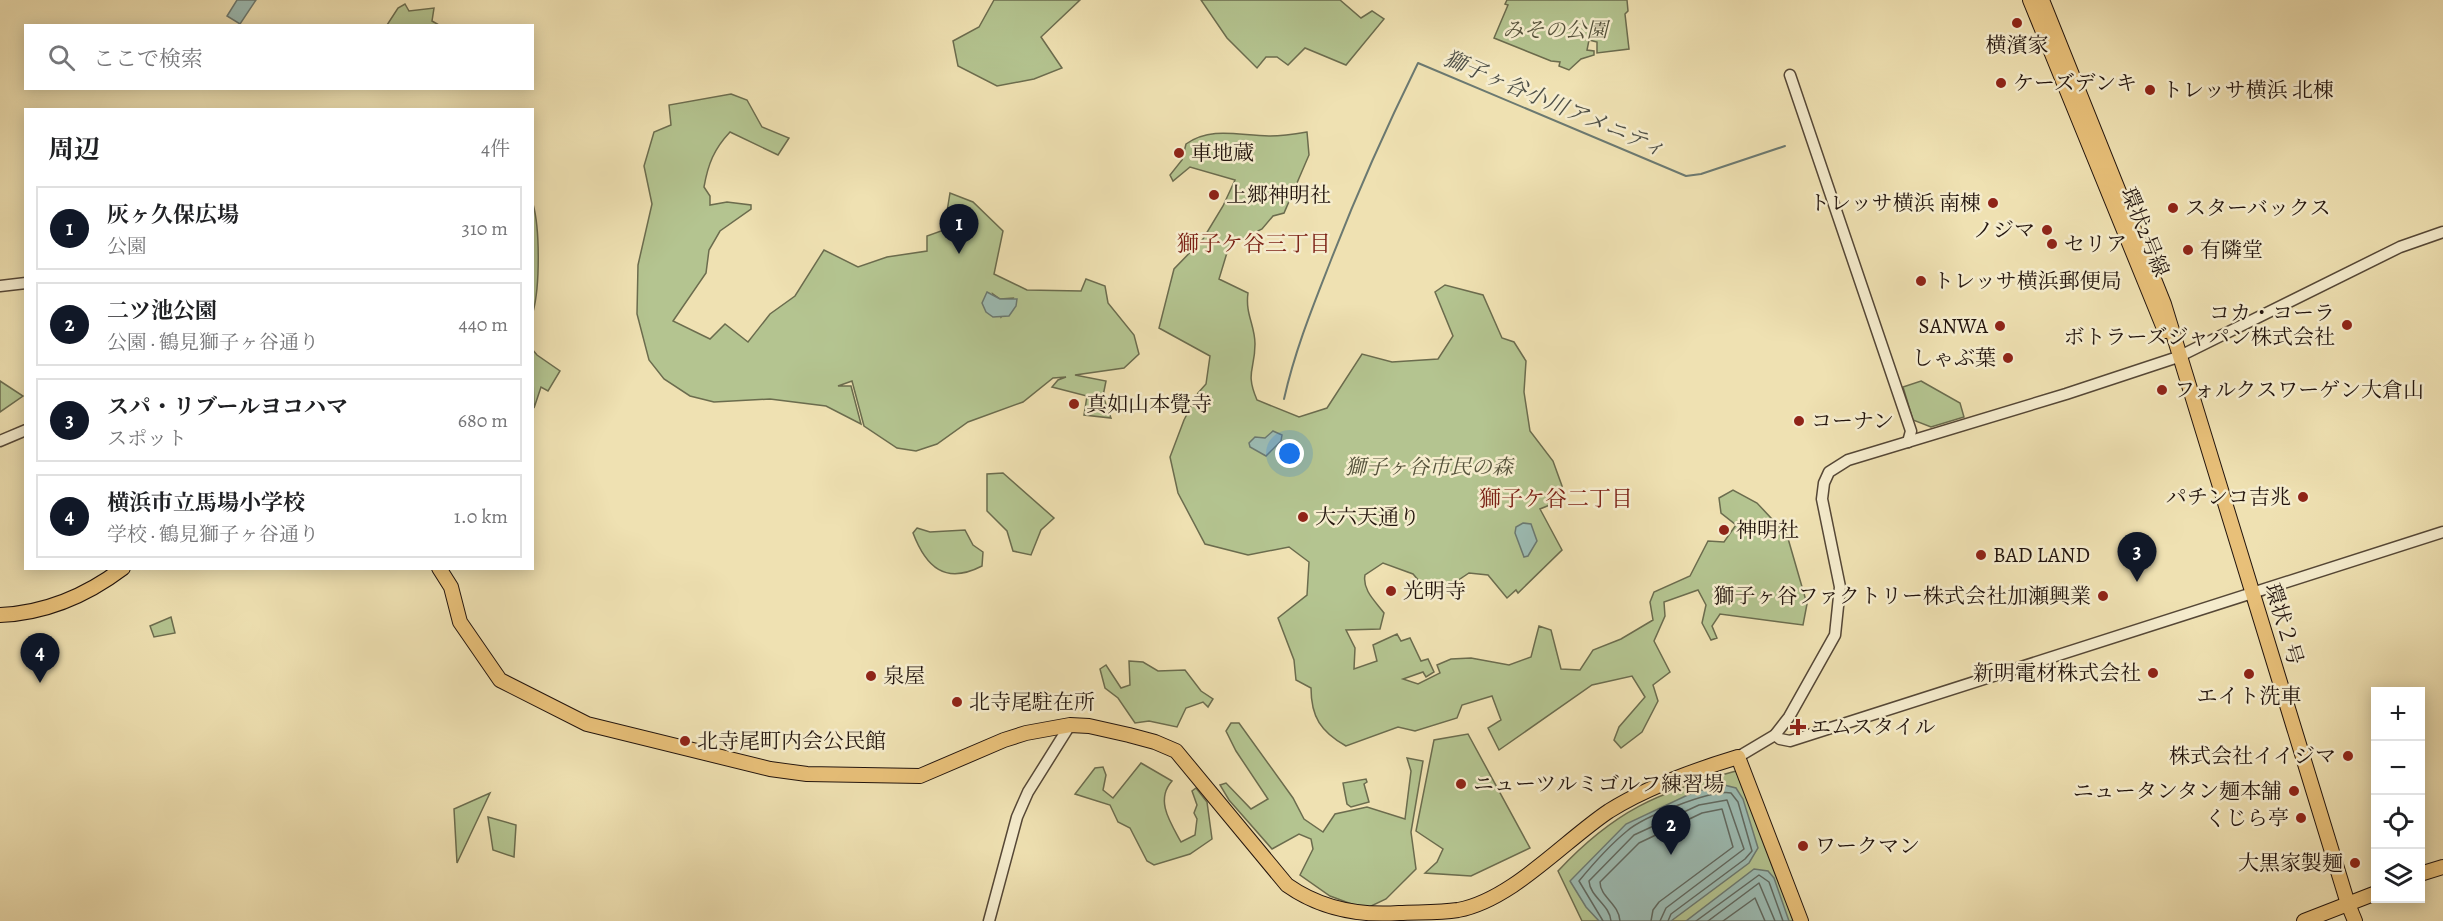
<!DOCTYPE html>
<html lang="ja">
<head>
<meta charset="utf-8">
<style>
  :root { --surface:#fff; --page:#f2f2f2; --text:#202124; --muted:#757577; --line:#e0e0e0; --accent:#111827 }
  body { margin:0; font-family:Alegreya,"Noto Serif JP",serif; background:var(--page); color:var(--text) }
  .controls { position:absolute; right:18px; bottom:18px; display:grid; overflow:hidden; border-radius:0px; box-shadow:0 3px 15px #0003 }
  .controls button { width:54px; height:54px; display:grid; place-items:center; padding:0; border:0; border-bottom:2px solid var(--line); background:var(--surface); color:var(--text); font:30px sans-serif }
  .you { position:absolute; left:1290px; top:454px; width:21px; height:21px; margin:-15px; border:4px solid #fff; border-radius:50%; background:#1a73e8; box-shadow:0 0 0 9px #1a73e833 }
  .badge { display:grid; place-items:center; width:39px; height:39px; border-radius:50%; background:var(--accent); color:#fff; font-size:20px; font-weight:700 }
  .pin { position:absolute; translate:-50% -50px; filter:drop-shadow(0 2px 3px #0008) }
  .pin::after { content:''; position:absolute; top:32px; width:21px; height:18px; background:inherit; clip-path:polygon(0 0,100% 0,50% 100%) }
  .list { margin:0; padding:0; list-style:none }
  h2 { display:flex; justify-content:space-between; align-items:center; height:78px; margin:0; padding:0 24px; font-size:26px }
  h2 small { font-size:20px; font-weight:400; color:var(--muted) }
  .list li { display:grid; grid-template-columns:39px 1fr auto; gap:18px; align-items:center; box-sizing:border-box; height:84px; margin:0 12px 12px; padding:0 12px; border:2px solid var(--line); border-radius:0px }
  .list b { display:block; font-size:22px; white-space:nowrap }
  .list p { margin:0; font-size:20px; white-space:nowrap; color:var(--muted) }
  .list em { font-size:20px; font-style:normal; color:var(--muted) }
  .icon { flex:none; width:33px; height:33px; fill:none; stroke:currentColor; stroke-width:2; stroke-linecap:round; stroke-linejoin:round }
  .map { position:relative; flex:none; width:2443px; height:921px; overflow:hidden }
  .search { position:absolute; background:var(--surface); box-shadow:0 3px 15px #0003; left:24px; top:24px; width:510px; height:66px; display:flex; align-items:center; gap:15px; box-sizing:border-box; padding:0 21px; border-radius:0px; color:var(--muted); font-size:22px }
  .panel { position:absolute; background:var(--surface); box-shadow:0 3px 15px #0003; left:24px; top:108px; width:510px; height:462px; border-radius:0px }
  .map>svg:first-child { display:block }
  .green { fill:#b4c490; stroke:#6b6c4e; stroke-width:1.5; fill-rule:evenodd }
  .water { fill:#9cbcb4; stroke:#6b7971; stroke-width:1.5 }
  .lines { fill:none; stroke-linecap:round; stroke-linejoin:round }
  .shore { stroke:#5f6860; stroke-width:1.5 }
  .stream { stroke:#6b7971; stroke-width:2 }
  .minor-casing { stroke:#554736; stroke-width:13 }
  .major-casing { stroke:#22140d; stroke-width:16 }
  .minor { stroke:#f5eccd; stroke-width:10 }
  .major { stroke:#e8c079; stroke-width:14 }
  .poi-dot { fill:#8f2418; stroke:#f5eccd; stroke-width:2 }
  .labels { text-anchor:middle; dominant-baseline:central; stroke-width:5; stroke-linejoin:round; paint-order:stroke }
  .park-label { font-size:21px; font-style:italic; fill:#55523b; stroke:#f5eccd }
  .poi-label { font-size:21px; fill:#22140d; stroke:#f5eccd; text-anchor:start }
  .street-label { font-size:21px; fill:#22140d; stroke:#f5eccd }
  .water-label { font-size:22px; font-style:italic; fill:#4d4f47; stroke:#f5eccd }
  .neighbourhood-label { font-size:22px; fill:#7a1f14; stroke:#f5eccd }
</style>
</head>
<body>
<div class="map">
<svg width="2443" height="921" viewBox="0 0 2443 921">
  <rect width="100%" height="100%" fill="#efe1b2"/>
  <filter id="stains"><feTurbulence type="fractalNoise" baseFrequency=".00333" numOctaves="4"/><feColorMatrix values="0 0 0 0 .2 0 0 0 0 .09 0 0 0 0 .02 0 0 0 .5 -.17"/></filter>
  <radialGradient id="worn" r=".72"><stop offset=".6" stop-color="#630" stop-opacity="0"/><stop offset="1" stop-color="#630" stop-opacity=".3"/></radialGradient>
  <g class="green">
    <path d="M994 0H1080L1041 37 1062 68 1034 79 997 86 958 66 953 41 979 27Z"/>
    <path d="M1201 0H1340L1361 18 1372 11 1384 19 1346 65 1305 48 1288 65 1277 57H1266L1257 68 1227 38Z"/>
    <path d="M1507 0H1627L1628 11 1625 14 1629 49 1597 53V42L1589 40 1587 50 1594 51V55L1581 59 1569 70 1559 66 1560 62 1551 61 1494 38 1508 5 1505 4Z"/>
    <path d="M405 4 409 11 434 8 432 21 439 25H387L398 8Z"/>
    <path d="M731 94 747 100 762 127 789 138 778 155 730 132C714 149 708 164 704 187L710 196V205L727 202 751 205V209L720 231 709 250 706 273 673 321 710 339 725 324 748 342 770 314 795 296 824 250 858 267 887 257 927 251V236L944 230 950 193 973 202 1003 231 994 274 1027 290 1081 291 1086 279 1105 286 1108 303 1134 335 1139 354 1124 368 1075 375 1106 381 1103 396 1111 418 1084 415 1087 396 1052 387 1058 380 1066 377 1053 378 1023 402 968 422 937 444 916 451 897 448 864 426 852 381 838 386H851L861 424 826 406 770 399 714 402 690 396 664 379 649 360 637 314 638 265 652 204 644 166 654 132 671 125 669 105ZM993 294 1000 299 1013 298 1001 317Z"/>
    <path d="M1307 132 1309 155 1284 213 1273 216 1262 229 1229 246 1219 279 1248 293C1245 314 1255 325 1255 344 1255 370 1245 372 1257 400L1299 417 1327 408 1362 354 1392 362 1438 359 1453 336 1435 292 1445 285 1483 295 1502 338 1514 342 1526 361 1524 392 1530 431 1553 461 1562 486V500L1540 509 1562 550 1518 593 1516 590 1507 598 1488 575 1469 573 1433 597 1413 574 1383 563 1365 575C1362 590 1376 602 1384 613L1380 629 1346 630 1355 648 1354 669 1377 661 1373 645 1397 634 1401 641 1410 638 1421 661 1428 659 1434 672 1426 677 1423 672 1403 679 1418 684 1440 673 1437 665 1451 659 1471 658 1509 665 1531 657 1539 626 1551 630 1561 669 1580 670 1593 650 1621 639 1653 620 1650 602 1654 592 1690 576 1708 541 1724 542 1736 525 1721 513 1719 498 1733 490 1757 503 1787 535 1807 604 1803 625 1720 614 1712 626 1717 638 1711 640 1702 623 1706 605 1698 590 1664 602 1665 616 1654 641 1670 672 1653 685 1658 701 1642 732 1621 748 1614 740 1619 727 1645 697 1632 676 1592 685 1499 750 1488 728 1501 720 1492 696 1462 705 1457 718 1415 731 1398 727 1346 746C1321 732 1311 717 1311 688L1296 680 1294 660 1278 618 1307 595 1309 562 1289 547 1248 555 1205 544 1178 493 1170 457 1184 420 1198 393 1206 384 1210 356 1159 328 1174 269 1203 239 1223 206 1235 180 1190 167 1173 181 1170 175 1182 160 1186 144C1212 126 1240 136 1269 136 1282 136 1295 134 1307 132Z"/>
    <path d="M533 204C540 229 540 286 533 312Z"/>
    <path d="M532 349 537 355 560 371 548 391 541 387 534 408Z"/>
    <path d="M0 381 23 396 0 412Z"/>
    <path d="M1921 381 1960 403 1964 417 1931 427 1913 420 1903 387Z"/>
    <path d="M1003 473 1054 518 1041 530 1031 555 1013 551 1007 531 987 511V474Z"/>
    <path d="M917 528 930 532 965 530 973 545 983 552 982 566C945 585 926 567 913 533Z"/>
    <path d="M171 617 175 633 154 637 150 626Z"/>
    <path d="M1129 661 1143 662 1158 671 1185 670 1201 691 1213 699 1208 707 1203 702 1186 708 1177 727 1149 721 1135 723 1118 698 1105 688 1100 669 1106 665 1121 688 1130 685Z"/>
    <path d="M1231 723H1239L1293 798 1304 819 1323 832 1335 814 1367 807 1405 819 1411 771 1407 758 1423 761 1411 832 1416 869 1386 899 1365 909 1330 896 1300 875 1313 849 1311 839 1299 834 1272 849 1229 800 1220 785 1226 783 1251 809 1268 799 1236 751 1226 731Z"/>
    <path d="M1468 734 1530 848 1471 876 1425 873 1437 862 1443 849 1416 831 1434 740Z"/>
    <path d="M1141 763 1172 781C1155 800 1170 822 1181 842L1195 835 1197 819 1194 813 1197 805 1192 791 1196 788 1207 802 1212 839 1190 854 1154 865 1147 861 1130 828 1118 822 1110 805 1075 794 1095 768 1103 767 1106 775 1103 790 1113 798Z"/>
    <path d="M1736 771 1796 921H1582L1558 871C1614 811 1658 792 1736 771Z"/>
    <path d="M1366 779 1367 782 1364 784 1369 802 1351 807 1347 804 1343 783Z"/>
    <path d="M490 793 457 863 454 809Z"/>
    <path d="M488 817 516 825 514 857 493 850Z"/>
  </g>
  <g class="water">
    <path d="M237 0H256L240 24 227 16Z"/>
    <path d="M987 292 1000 299H1017L1016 306 1009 316 993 317 986 312 982 303Z"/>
    <path d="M1273 431 1282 435 1281 441 1266 456 1250 447 1249 443 1255 437 1265 438Z"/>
    <path d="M1523 523 1531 524 1537 541 1528 556 1524 557 1515 533 1516 527Z"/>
    <path d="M1724 785 1736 788 1743 799 1758 848 1749 863 1671 921H1599L1586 907 1570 881 1626 824 1694 792Z"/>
    <path d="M1754 869 1768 871 1774 878 1789 921H1686Z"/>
  </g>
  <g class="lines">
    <g class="shore">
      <path d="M1603 921 1579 881C1593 864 1610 845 1627 831 1643 817 1712 789 1731 793L1738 802 1752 851 1745 859 1671 914 1668 921"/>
      <path d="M1611 921C1610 905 1590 897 1589 881L1634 835 1699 805 1727 800 1744 849 1666 908 1660 921"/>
      <path d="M1620 921C1619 904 1600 897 1600 882L1639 843 1702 813 1722 809 1733 847 1659 902 1653 910 1651 921"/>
      <path d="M1696 921 1759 875 1769 882 1783 921"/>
      <path d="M1708 921 1759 883 1775 921"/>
      <path d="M1723 921 1755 898 1765 921"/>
    </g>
    <path class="stream" d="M1284 399C1295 350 1313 306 1331 260 1357 193 1386 128 1418 63L1686 176 1701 174 1785 146"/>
    <g class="minor-casing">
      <g id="minor">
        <path d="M1790 75 1911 431 1908 442"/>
        <path d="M0 286 26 283"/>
        <path d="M0 441 26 430"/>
        <path d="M1775 735 1780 739 1790 741 2443 532"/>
        <path d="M1738 757 1775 735 1789 717 1835 635 1840 587 1822 499 1824 483 1829 472 1848 460 2066 394 2178 357 2400 247 2443 232"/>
        <path d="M989 921 1017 817 1028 792 1070 725"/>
      </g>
    </g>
    <g class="major-casing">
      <g id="major">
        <path d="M2030 0 2165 331"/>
        <path d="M2042 0 2164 304 2348 904 2355 921"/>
        <path d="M439 568 451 587 460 622 500 680 587 724 770 769 807 774 920 776 1004 740 1026 733 1070 725 1089 726 1129 735 1155 742 1176 751 1287 885C1321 909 1358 916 1399 913 1418 912 1439 913 1458 910 1512 900 1564 841 1609 811 1647 787 1695 770 1738 757L1801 921"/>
        <path d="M0 615C47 613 86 596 123 568"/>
        <path d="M2420 874 2443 867"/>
        <path d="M2304 921 2376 893"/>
      </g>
    </g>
    <use href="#minor" class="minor"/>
    <use href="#major" class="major"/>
  </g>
  <g class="poi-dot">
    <circle cx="2017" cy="23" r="6"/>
    <circle cx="2001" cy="83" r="6"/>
    <circle cx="2150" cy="90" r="6"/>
    <circle cx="1179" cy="153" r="6"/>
    <circle cx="1214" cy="195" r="6"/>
    <circle cx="1993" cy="203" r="6"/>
    <circle cx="2173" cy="208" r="6"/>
    <circle cx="2047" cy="230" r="6"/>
    <circle cx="2052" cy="244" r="6"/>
    <circle cx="2188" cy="250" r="6"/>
    <circle cx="1921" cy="281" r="6"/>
    <circle cx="2347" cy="325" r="6"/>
    <circle cx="2000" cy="326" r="6"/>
    <circle cx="2008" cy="358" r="6"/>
    <circle cx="2162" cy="390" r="6"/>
    <circle cx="1074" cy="404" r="6"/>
    <circle cx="1799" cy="421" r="6"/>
    <circle cx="2303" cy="497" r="6"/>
    <circle cx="1303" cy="517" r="6"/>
    <circle cx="1724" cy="530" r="6"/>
    <circle cx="1981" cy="555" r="6"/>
    <circle cx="1391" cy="591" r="6"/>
    <circle cx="2103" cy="596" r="6"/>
    <circle cx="2153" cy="673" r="6"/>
    <circle cx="2249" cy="674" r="6"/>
    <circle cx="871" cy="676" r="6"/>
    <circle cx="957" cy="702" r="6"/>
    <path d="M1795 718h6v6h6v6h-6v6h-6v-6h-6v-6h6z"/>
    <circle cx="685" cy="741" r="6"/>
    <circle cx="2348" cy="756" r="6"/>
    <circle cx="1461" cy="784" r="6"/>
    <circle cx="2294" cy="791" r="6"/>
    <circle cx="2301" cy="818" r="6"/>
    <circle cx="1803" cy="846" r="6"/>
    <circle cx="2355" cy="863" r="6"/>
  </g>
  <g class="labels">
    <g class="park-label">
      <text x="1555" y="30">みその公園</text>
      <text x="1429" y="467">獅子ヶ谷市民の森</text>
    </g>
    <g class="poi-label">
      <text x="2017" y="45" text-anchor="middle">横濱家</text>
      <text x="2013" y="83">ケーズデンキ</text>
      <text x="2162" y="90">トレッサ横浜 北棟</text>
      <text x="1191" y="153">車地蔵</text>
      <text x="1226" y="195">上郷神明社</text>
      <text x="1981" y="203" text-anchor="end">トレッサ横浜 南棟</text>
      <text x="2185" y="208">スターバックス</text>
      <text x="2035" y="230" text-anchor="end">ノジマ</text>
      <text x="2064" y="244">セリア</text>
      <text x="2200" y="250">有隣堂</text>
      <text x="1933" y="281">トレッサ横浜郵便局</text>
      <text x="2335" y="313" text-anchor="end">コカ・コーラ<tspan x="2335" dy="24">ボトラーズジャパン株式会社</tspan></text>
      <text x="1988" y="326" text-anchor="end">SANWA</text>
      <text x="1996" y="358" text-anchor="end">しゃぶ葉</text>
      <text x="2174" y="390">フォルクスワーゲン大倉山</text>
      <text x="1086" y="404">真如山本覺寺</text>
      <text x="1811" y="421">コーナン</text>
      <text x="2291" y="497" text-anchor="end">パチンコ吉兆</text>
      <text x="1315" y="517">大六天通り</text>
      <text x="1736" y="530">神明社</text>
      <text x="1993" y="555">BAD LAND</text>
      <text x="1403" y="591">光明寺</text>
      <text x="2091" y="596" text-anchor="end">獅子ヶ谷ファクトリー株式会社加瀬興業</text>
      <text x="2141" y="673" text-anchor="end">新明電材株式会社</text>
      <text x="883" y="676">泉屋</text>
      <text x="2249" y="696" text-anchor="middle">エイト洗車</text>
      <text x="969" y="702">北寺尾駐在所</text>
      <text x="1810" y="727">エムスタイル</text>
      <text x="697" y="741">北寺尾町内会公民館</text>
      <text x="2336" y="756" text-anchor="end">株式会社イイジマ</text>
      <text x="1473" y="784">ニューツルミゴルフ練習場</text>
      <text x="2282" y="791" text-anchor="end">ニュータンタン麺本舗</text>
      <text x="2289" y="818" text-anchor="end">くじら亭</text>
      <text x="1815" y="846">ワークマン</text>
      <text x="2343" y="863" text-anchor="end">大黒家製麺</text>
    </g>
    <g class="street-label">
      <text transform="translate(2145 232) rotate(68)">環状2号線</text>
      <text transform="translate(2284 624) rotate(73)">環状２号</text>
    </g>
    <g class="water-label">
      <text transform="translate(1555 104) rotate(23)">獅子ヶ谷小川アメニティ</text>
    </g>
    <g class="neighbourhood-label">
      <text x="1254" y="244">獅子ケ谷三丁目</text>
      <text x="1556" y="499">獅子ケ谷二丁目</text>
    </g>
  </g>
  <rect width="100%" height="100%" filter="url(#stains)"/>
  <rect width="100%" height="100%" fill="url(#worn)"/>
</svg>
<div class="controls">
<button>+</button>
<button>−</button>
<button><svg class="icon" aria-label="locate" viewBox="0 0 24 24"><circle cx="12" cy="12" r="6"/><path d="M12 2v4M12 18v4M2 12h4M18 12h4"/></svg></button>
<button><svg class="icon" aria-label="layers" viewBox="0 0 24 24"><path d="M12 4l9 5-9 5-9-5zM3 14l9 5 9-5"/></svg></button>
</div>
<div class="you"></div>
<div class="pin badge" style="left:959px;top:254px">1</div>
<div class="pin badge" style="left:1671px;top:855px">2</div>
<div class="pin badge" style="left:2137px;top:582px">3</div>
<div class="pin badge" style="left:40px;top:683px">4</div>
<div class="search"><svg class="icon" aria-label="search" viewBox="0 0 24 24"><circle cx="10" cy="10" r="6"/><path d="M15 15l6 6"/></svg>ここで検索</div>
<section class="panel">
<h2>周辺<small>4件</small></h2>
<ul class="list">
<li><span class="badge">1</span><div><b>灰ヶ久保広場</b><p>公園</p></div><em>310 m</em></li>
<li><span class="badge">2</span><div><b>二ツ池公園</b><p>公園 · 鶴見獅子ヶ谷通り</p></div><em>440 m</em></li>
<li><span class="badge">3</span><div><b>スパ・リブールヨコハマ</b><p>スポット</p></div><em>680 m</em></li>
<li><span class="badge">4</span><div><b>横浜市立馬場小学校</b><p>学校 · 鶴見獅子ヶ谷通り</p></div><em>1.0 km</em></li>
</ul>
</section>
</div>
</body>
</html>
